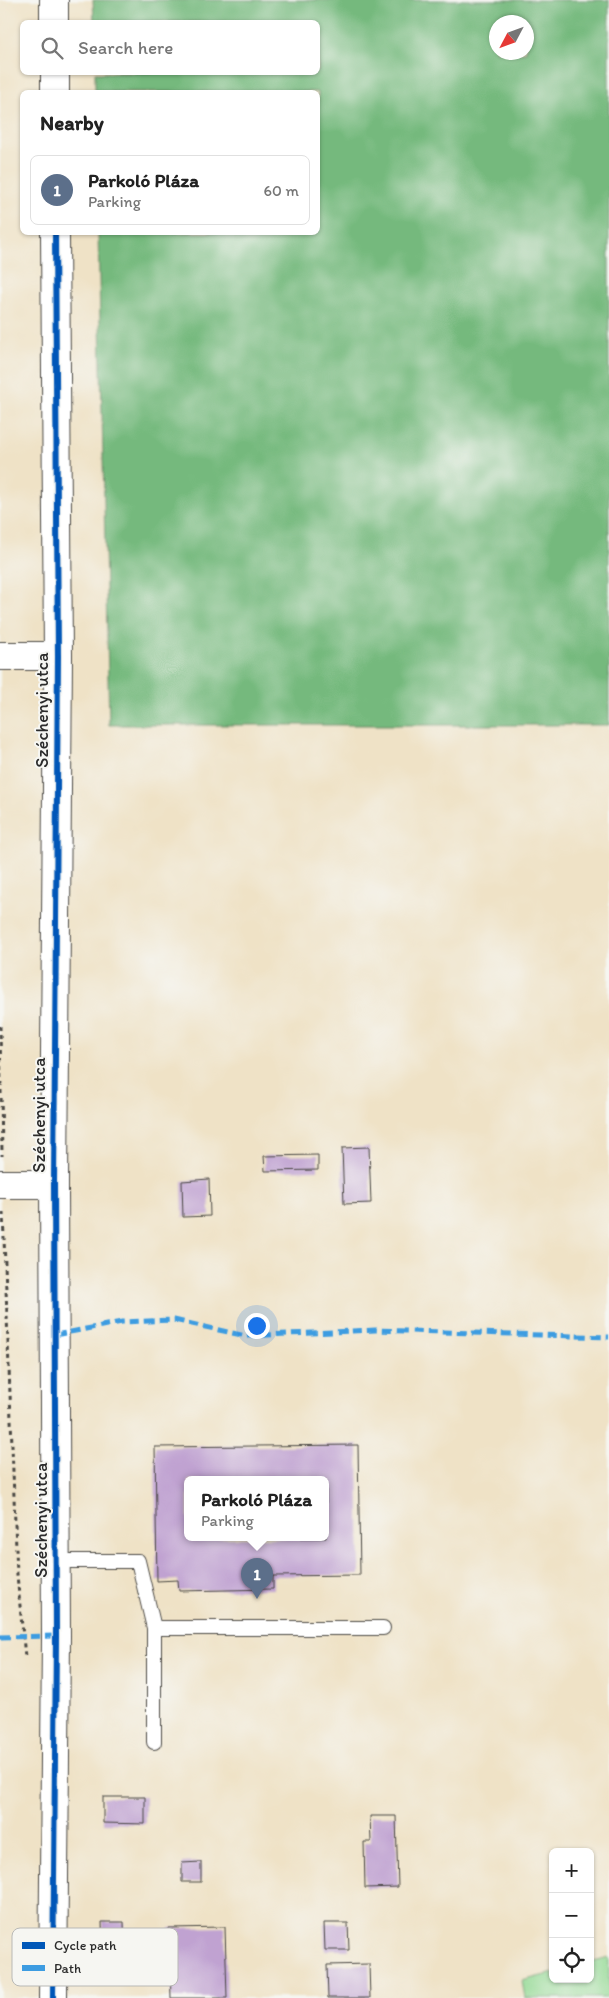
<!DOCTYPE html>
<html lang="en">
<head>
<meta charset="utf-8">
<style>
  :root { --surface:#fff; --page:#f6f6f6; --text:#222; --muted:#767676; --line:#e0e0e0; --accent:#c8321e }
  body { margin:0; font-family:Itim,sans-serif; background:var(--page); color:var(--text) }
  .controls { position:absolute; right:15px; bottom:15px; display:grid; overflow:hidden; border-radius:8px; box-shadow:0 1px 4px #0004 }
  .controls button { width:45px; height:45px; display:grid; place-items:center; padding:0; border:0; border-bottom:1px solid var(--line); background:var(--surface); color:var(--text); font:25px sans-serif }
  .compass { position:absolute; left:489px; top:15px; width:45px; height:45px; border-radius:50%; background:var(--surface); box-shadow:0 1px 4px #0004; rotate:229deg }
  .you { position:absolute; left:256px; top:1325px; width:18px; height:18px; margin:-12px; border:4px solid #fff; border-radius:50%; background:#1a73e8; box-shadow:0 0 0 8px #1a73e833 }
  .badge { display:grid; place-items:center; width:32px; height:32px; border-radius:50%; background:var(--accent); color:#fff; font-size:16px; font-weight:700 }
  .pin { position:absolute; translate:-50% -41px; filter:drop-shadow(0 1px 2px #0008) }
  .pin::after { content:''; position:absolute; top:26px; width:18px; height:15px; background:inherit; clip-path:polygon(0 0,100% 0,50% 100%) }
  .popup { position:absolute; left:184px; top:1476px; width:145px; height:65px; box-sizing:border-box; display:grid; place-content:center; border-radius:8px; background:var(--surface); filter:drop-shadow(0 1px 4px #0005); font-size:16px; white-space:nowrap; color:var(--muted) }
  .popup b { font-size:19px; color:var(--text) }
  .popup::after { content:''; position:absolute; left:50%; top:100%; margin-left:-10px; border:10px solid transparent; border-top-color:var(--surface) }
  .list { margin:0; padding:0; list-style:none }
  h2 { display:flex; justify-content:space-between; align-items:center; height:65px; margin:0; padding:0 20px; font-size:21px }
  h2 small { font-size:16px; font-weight:400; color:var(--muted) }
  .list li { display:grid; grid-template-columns:32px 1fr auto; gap:15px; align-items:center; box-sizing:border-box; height:70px; margin:0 10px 10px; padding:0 10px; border:1px solid var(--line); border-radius:8px }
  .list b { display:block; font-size:19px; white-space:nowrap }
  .list p { margin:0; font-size:16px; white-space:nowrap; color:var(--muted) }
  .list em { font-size:16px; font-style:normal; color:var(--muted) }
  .icon { flex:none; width:28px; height:28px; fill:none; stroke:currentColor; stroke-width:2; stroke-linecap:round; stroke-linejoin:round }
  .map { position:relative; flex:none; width:609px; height:1998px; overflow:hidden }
  .search { position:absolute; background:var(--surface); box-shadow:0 1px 4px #0004; left:20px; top:20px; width:300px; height:55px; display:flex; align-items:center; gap:12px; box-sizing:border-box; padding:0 18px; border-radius:8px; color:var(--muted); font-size:19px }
  .panel { position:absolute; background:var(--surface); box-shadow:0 1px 4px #0004; left:20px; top:90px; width:300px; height:145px; border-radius:8px }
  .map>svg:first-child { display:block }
  .green { fill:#92d993; stroke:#5e825f }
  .forest { fill:#75b97d; stroke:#507254; fill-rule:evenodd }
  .building { fill:#c0a2d1; fill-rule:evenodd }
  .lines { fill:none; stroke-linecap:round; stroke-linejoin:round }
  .service-casing { stroke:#484642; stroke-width:16 }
  .minor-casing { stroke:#484642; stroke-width:30 }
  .tertiary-casing { stroke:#484642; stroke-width:30 }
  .path { stroke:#484642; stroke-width:3; stroke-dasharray:4 4; stroke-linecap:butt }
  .service { stroke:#fff; stroke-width:14 }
  .minor { stroke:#fff; stroke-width:28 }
  .tertiary { stroke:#fff; stroke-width:28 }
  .quiet { stroke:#3d9ce1; stroke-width:5; stroke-dasharray:10 5; stroke-linecap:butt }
  .cycleway-casing { stroke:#f6f6f2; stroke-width:9 }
  .cycleway { stroke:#0057b8; stroke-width:6 }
  .labels { text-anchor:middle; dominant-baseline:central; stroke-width:4; stroke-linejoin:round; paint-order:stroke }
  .street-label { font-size:18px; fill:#2b2b2b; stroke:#f6f6f2 }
  .key { fill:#f6f6f2; stroke:#b9b9b6; stroke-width:1 }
  .key-label { font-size:14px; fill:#2b2b2b }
</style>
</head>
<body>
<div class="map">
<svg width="609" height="1998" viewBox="0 0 609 1998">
  <rect width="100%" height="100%" fill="#f6f6f2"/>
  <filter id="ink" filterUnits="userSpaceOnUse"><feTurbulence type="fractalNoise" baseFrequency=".02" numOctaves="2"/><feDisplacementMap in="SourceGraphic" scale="10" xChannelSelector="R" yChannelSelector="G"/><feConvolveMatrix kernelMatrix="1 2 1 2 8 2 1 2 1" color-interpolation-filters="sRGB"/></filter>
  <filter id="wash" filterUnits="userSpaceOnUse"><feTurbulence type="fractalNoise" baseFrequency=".0096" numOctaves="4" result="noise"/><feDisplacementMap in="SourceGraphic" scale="20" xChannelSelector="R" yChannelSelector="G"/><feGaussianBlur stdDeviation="1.12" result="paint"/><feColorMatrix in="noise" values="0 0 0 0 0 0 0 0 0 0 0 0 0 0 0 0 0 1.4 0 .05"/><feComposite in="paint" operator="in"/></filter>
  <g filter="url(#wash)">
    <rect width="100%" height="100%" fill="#efe2c6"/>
    <path class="green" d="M609 1958V1998H525L522 1981 553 1973V1979H590V1963Z"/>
    <path class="forest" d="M93 0H609V725H109L98 233 318 232V92H95V73L318 72V22H94ZM496 22H526V52H496Z"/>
    <g id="blocks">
      <g class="building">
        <path d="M369 1147 371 1203 344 1204 342 1148Z"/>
        <path d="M318 1155V1170L265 1171 264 1156Z"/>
        <path d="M209 1179 210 1216 183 1217 182 1181Z"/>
        <path d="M358 1445 360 1575 273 1576V1589L179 1591 178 1580 157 1581 155 1447ZM188 1480H326V1538H188Z"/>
        <path d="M103 1797H145V1824L103 1823Z"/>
        <path d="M370 1816H396L398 1887 365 1888 364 1842H371Z"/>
        <path d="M201 1862V1882H182V1863Z"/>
        <path d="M102 1922H124L125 1958H103Z"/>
        <path d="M324 1923H348L349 1950H325Z"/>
        <path d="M225 1927 227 1998H171L169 1928Z"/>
        <path d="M369 1964 370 1998H328L327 1965Z"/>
      </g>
    </g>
  </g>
  <g filter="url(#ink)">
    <use href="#blocks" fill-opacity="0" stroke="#484642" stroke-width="1"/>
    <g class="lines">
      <g class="service-casing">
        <g id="service">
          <path d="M56 1561H138L154 1628H383"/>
          <path d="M154 1742V1628"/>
        </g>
      </g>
      <g class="minor-casing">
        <g id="minor">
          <path d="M0 656H58"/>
          <path d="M0 1184H54"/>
        </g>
      </g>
      <g class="tertiary-casing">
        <g id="tertiary">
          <path d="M54 0V22"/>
          <path d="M55 72V92"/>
          <path d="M53 1998 56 1636 54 1184 58 656 55 232"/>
        </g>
      </g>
      <g class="path">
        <path d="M0 1026 2 1156"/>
        <path d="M3 1212 17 1575 25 1657"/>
      </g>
      <use href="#service" class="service"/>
      <use href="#minor" class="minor"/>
      <use href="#tertiary" class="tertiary"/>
      <g class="quiet">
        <path d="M55 1335 122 1322 174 1320 246 1336 375 1330 609 1337"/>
        <path d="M0 1637 56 1636"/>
      </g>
      <g class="cycleway-casing">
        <path id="cycleway" d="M53 1998 56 1636 54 1184 58 656 55 232"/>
      </g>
      <use href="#cycleway" class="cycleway"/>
    </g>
  </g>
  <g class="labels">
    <g class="street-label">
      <text transform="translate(42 710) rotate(-90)">Széchenyi utca</text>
      <text transform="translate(39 1115) rotate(-90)">Széchenyi utca</text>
      <text transform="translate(41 1520) rotate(-90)">Széchenyi utca</text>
    </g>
  </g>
  <rect x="12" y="1928" width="166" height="58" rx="8" class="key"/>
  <rect x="22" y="1942" width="23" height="7" fill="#0057b8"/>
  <rect x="22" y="1965" width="23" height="6" fill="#3d9ce1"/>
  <g class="key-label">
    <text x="54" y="1950">Cycle path</text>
    <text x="54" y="1973">Path</text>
  </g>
</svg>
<div class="controls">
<button>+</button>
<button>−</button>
<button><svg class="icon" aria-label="locate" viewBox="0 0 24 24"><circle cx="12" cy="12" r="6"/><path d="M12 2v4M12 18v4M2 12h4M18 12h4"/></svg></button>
</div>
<svg class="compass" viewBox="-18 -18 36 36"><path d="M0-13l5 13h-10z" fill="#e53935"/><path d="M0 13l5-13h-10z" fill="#767676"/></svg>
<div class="you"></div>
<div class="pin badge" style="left:257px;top:1599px;background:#5c6f8a">1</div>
<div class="popup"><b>Parkoló Pláza</b>Parking</div>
<div class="search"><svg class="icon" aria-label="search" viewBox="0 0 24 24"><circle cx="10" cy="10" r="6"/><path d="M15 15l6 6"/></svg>Search here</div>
<section class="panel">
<h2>Nearby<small></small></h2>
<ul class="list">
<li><span class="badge" style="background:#5c6f8a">1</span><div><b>Parkoló Pláza</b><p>Parking</p></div><em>60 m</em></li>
</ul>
</section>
</div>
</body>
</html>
